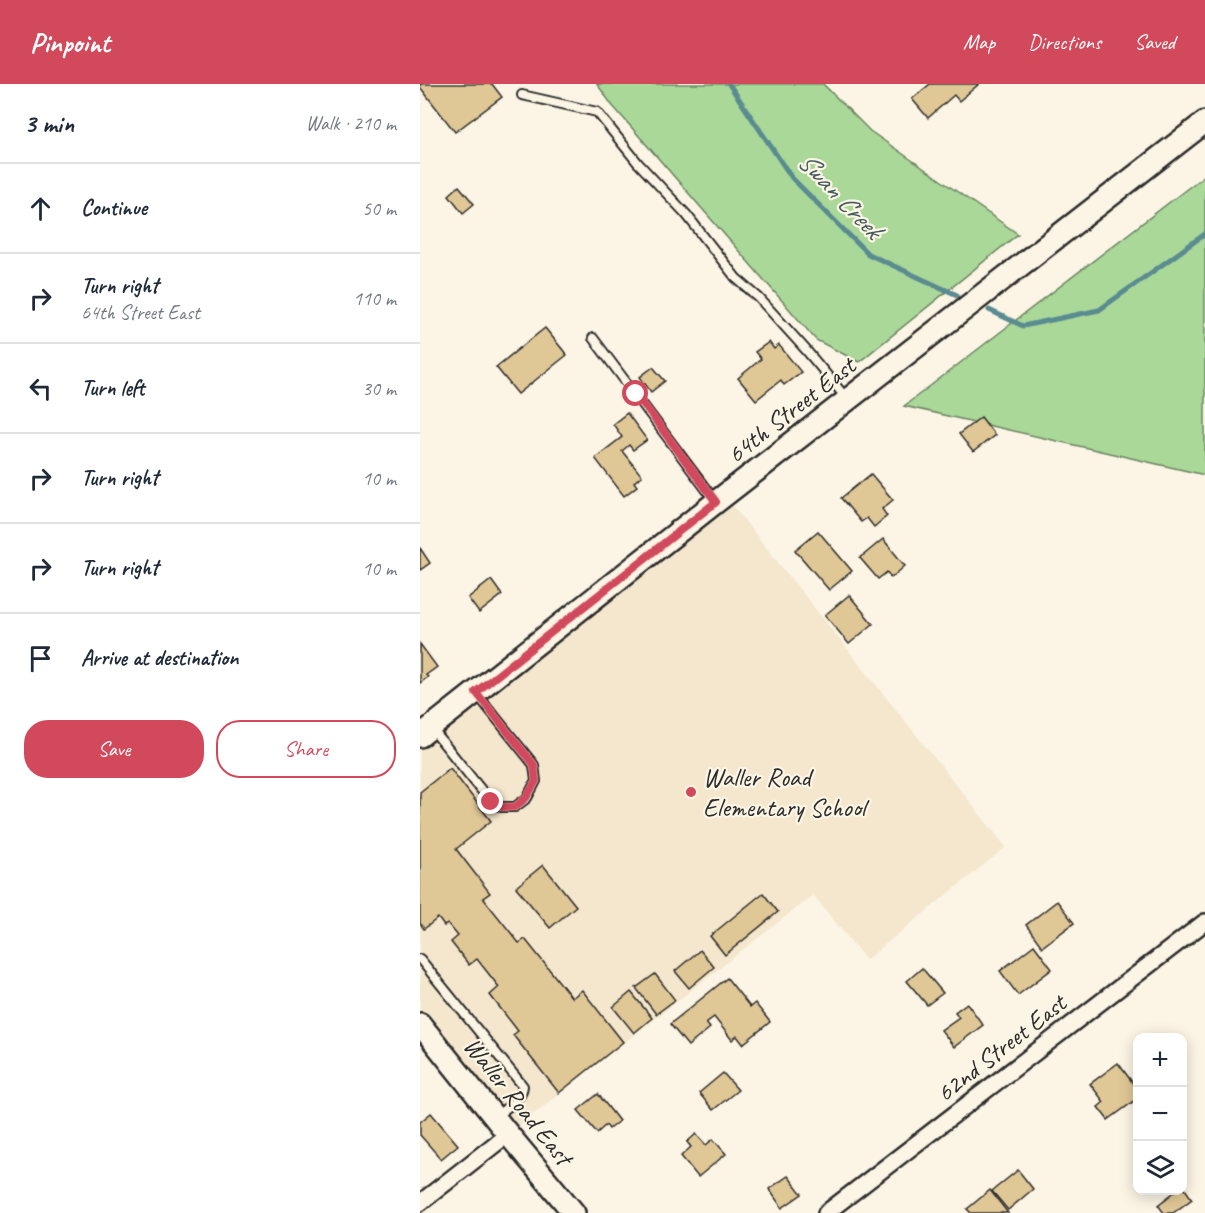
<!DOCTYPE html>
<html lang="en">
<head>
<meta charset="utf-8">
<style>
  :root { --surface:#fff; --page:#f2f2f3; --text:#1f2937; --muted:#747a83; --line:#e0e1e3; --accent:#d1495b }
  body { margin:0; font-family:Caveat,sans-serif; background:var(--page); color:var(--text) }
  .controls { position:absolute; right:18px; bottom:18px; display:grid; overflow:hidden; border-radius:12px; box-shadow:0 3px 15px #0003 }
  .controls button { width:54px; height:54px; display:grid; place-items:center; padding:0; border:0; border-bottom:2px solid var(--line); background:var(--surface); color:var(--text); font:30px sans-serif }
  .stop { position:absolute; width:18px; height:18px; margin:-14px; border:4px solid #d1495b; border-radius:50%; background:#fff }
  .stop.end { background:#d1495b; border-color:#fff; box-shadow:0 2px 6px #0008 }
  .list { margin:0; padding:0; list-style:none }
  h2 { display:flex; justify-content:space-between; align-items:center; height:78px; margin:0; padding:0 24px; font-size:26px }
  h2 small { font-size:20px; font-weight:400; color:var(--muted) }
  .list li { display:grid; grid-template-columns:39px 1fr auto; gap:18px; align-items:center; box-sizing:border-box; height:90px; padding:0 24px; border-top:2px solid var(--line) }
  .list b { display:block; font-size:22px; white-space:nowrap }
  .list p { margin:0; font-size:20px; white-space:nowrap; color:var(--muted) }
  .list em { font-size:20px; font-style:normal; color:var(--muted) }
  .actions { display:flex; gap:12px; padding:18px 24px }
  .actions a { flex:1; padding:14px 0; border:2px solid var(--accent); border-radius:24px; text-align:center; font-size:21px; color:var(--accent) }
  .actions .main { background:var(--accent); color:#fff }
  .icon { flex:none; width:33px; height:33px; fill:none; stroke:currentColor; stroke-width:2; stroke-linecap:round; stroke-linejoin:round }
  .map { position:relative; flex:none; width:785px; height:1129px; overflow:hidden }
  header { display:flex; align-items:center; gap:36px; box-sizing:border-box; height:84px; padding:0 30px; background:var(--accent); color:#fff }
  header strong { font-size:28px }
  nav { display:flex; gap:33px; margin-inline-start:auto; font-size:21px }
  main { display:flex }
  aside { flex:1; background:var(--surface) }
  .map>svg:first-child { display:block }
  .built { fill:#f4e7cd }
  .green { fill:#a9d898; stroke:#6a8262; stroke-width:1.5 }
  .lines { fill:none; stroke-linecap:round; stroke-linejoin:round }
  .stream { stroke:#5a8b90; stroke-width:5 }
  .building { fill:#e0c796; stroke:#2b2b2b; stroke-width:1.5 }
  .lane-casing { stroke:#2b2b2b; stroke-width:12 }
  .street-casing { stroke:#2b2b2b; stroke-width:20 }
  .secondary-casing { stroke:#2b2b2b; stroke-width:26 }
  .lane { stroke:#fcf5e5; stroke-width:8 }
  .street { stroke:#fcf5e5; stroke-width:15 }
  .secondary { stroke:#fcf5e5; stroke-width:21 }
  .route { stroke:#d1495b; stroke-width:8 }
  .poi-dot { fill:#d1495b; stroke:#fcf5e5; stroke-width:2 }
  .labels { text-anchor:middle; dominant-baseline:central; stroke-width:4.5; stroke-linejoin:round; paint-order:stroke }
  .street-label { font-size:26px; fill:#2b2b2b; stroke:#fcf5e5 }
  .poi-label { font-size:26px; fill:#2b2b2b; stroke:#fcf5e5; text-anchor:start }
  .water-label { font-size:27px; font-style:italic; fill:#435b5e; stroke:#fcf5e5 }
</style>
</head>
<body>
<header>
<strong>Pinpoint</strong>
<nav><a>Map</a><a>Directions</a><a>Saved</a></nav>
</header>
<main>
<aside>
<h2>3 min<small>Walk · 210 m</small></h2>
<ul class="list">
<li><svg class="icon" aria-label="ahead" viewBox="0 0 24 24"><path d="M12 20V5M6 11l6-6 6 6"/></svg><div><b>Continue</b></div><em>50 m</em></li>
<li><svg class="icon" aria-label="right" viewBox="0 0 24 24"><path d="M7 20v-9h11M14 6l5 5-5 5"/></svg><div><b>Turn right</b><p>64th Street East</p></div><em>110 m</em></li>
<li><svg class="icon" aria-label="left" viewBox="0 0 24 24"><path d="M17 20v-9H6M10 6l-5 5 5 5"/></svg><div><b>Turn left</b></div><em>30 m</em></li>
<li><svg class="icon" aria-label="right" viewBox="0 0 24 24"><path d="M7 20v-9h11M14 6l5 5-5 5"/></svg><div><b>Turn right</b></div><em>10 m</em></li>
<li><svg class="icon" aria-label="right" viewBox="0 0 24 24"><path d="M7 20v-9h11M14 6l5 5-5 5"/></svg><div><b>Turn right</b></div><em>10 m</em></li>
<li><svg class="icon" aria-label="arrive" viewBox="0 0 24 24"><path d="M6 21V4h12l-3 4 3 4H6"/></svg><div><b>Arrive at destination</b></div></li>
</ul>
<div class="actions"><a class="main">Save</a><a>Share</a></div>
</aside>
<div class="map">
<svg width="785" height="1129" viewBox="0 0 785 1129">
  <rect width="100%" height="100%" fill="#fcf5e5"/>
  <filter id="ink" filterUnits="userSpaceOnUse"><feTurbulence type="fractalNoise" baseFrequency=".0167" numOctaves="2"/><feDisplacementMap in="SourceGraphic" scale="12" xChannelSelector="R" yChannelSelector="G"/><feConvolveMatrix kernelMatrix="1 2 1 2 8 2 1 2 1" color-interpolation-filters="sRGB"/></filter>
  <g filter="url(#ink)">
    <path class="built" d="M305 412 586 763 446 876 393 811 88 1050 0 940V652Z"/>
    <g class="green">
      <path d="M177 0H403L450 47 598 150 439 278 396 256 192 21Z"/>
      <path d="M785 91V391L484 322Z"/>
    </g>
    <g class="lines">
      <g class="stream">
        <path d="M309 0 372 94 448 170 537 211"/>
        <path d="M569 226 603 242 679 226 785 150"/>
      </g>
    </g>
    <g class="building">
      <path d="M0 0H72L82 13 35 48 0 3Z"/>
      <path d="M510 0H559L539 17 534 11 508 34 492 15Z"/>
      <path d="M39 102 54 120 43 129 29 111Z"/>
      <path d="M125 244 147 271 98 310 76 283Z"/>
      <path d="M349 258 354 265 359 261 381 288 364 301 361 296 336 316 318 294 341 275 335 268Z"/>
      <path d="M233 283 245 297 231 308 220 293Z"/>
      <path d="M207 329 227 356 213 366 209 361 202 367 222 392 214 398 217 402 204 412 175 374 202 353 193 340Z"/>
      <path d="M561 333 575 351 553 368 539 350Z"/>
      <path d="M451 390 473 416 462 425 467 432 454 443 447 434 441 438 421 414Z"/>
      <path d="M398 447 432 487 409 506 375 466Z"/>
      <path d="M463 455 485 482 471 494 467 488 458 495 440 474Z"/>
      <path d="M0 464 10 479 0 486Z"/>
      <path d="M71 496 82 511 59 529 48 514Z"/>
      <path d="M429 511 453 540 429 560 405 531Z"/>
      <path d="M0 560 17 583 6 591 8 593 0 599Z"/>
      <path d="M30 684 71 737 36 765 70 809 63 814 99 859 105 855 152 914 162 906 203 958 139 1009 93 951 98 947 70 911 79 903 57 875 49 881 31 858 38 852 28 840 24 842 18 834 4 845 0 839V708Z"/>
      <path d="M123 781 156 822 130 844 96 803Z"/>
      <path d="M343 809 358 828 305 871 290 852Z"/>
      <path d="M637 817 654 839 622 863 606 841Z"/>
      <path d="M614 861 632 885 598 911 580 887Z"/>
      <path d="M280 866 294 883 269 904 255 887Z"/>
      <path d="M502 884 523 909 507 921 487 897Z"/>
      <path d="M235 890 255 916 236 930 216 904Z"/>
      <path d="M307 894 330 923 335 919 350 938 323 960 317 952 312 956 294 933 286 939 290 944 268 962 250 940Z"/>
      <path d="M211 908 232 934 214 949 193 923Z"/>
      <path d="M547 919 563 941 534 963 521 946 539 933 535 928Z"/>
      <path d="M698 979 718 1006V1014L688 1036 678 1023 684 1018 670 1000Z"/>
      <path d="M303 989 318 1006 293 1026 279 1009Z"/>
      <path d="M178 1010 199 1037 189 1045 186 1041 177 1049 158 1026Z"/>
      <path d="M11 1029 38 1061 21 1075 0 1051V1038Z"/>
      <path d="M276 1050 286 1061 293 1055 306 1070 278 1093 261 1072 271 1063 267 1058Z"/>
      <path d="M598 1086 613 1105 588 1126 572 1107Z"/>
      <path d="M368 1092 382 1110 362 1124 349 1105Z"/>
      <path d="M763 1102 772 1115 753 1129H744L738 1121 757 1106H762Z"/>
      <path d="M570 1106 588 1129H551L547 1125Z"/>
    </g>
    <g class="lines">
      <g class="lane-casing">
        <g id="lane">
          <path d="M102 11 177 28 218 79 266 130 316 194 339 214 386 266 427 315"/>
          <path d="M173 254 295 417"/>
          <path d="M12 645 71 718 81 723H95L107 714 116 697 114 681 57 610"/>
          <path d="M0 875 103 1002C102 1015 86 1024 76 1032"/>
        </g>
      </g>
      <g class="street-casing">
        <g id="street">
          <path d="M0 1119 88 1050"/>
          <path d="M406 1129 785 838"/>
        </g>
      </g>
      <g class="secondary-casing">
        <g id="secondary">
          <path d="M0 652 296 418 785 38"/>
          <path d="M0 940 88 1050 154 1129"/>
        </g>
      </g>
      <use href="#lane" class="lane"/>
      <use href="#street" class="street"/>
      <use href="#secondary" class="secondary"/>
    </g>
  </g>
  <g class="lines" filter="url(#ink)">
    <path class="route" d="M71 718 81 723H95L106 714 116 697 114 681 56 608 296 418 216 310"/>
  </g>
  <circle class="poi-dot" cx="271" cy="708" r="6"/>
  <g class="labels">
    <g class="street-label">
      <text transform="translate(371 326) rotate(-38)">64th Street East</text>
      <text transform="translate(581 964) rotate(-38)">62nd Street East</text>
      <text transform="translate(98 1017) rotate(51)">Waller Road East</text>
    </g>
    <g class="poi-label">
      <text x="283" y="693">Waller Road<tspan x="283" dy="30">Elementary School</tspan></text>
    </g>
    <g class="water-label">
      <text transform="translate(420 111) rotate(46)">Swan Creek</text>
    </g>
  </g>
</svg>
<div class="controls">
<button>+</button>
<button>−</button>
<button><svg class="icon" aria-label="layers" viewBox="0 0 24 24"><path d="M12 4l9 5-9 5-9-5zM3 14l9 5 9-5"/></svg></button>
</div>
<div class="stop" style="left:216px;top:310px"></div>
<div class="stop end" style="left:71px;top:718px"></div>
</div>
</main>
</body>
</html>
